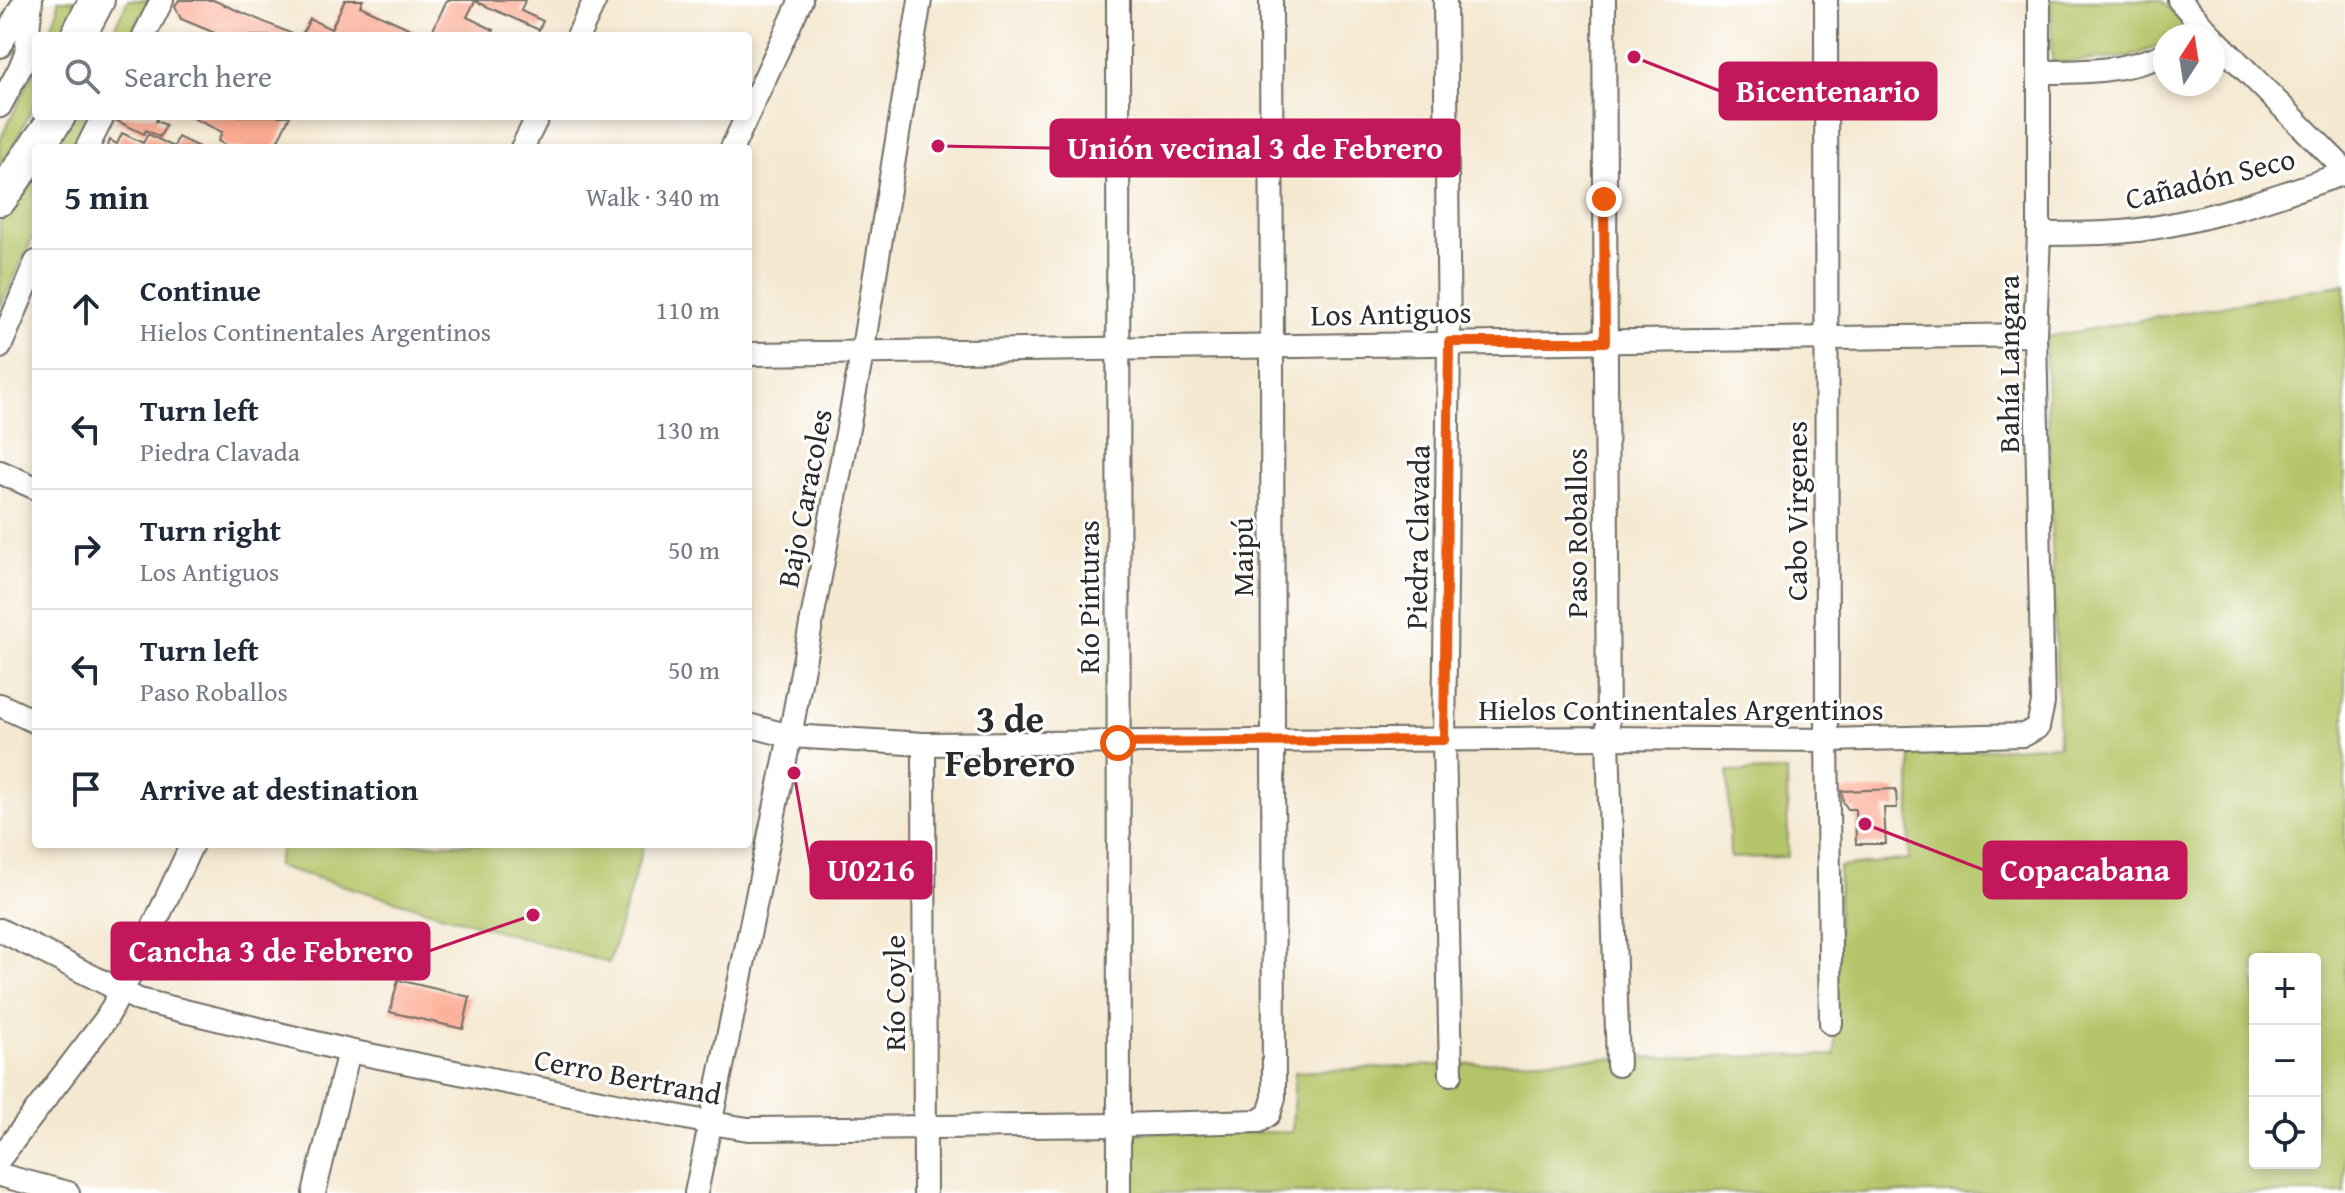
<!DOCTYPE html>
<html lang="en">
<head>
<meta charset="utf-8">
<style>
  :root { --surface:#fff; --page:#f2f2f3; --text:#1f2937; --muted:#747a83; --line:#e0e1e3 }
  body { margin:0; font-family:"Gentium Book Plus",serif; background:var(--page); color:var(--text) }
  .controls { position:absolute; right:24px; bottom:24px; display:grid; overflow:hidden; border-radius:8px; box-shadow:0 4px 12px #0003 }
  .controls button { width:72px; height:72px; display:grid; place-items:center; padding:0; border:0; border-bottom:2px solid var(--line); background:var(--surface); color:var(--text); font:40px sans-serif }
  .compass { position:absolute; left:2153px; top:24px; width:72px; height:72px; border-radius:50%; background:var(--surface); box-shadow:0 4px 12px #0003; rotate:12deg }
  .stop { position:absolute; width:24px; height:24px; margin:-18px; border:6px solid #ea580c; border-radius:50%; background:#fff }
  .stop.end { background:#ea580c; border-color:#fff; box-shadow:0 2px 8px #0008 }
  .list { margin:0; padding:0; list-style:none }
  h2 { display:flex; justify-content:space-between; align-items:center; height:104px; margin:0; padding:0 32px; font-size:34px }
  h2 small { font-size:26px; font-weight:400; color:var(--muted) }
  .list li { display:grid; grid-template-columns:52px 1fr auto; gap:24px; align-items:center; box-sizing:border-box; height:120px; padding:0 32px; border-top:2px solid var(--line) }
  .list b { display:block; font-size:30px; white-space:nowrap }
  .list p { margin:0; font-size:26px; white-space:nowrap; color:var(--muted) }
  .list em { font-size:26px; font-style:normal; color:var(--muted) }
  .icon { flex:none; width:44px; height:44px; fill:none; stroke:currentColor; stroke-width:2; stroke-linecap:round; stroke-linejoin:round }
  .map { position:relative; flex:none; width:2345px; height:1193px; overflow:hidden }
  .search { position:absolute; background:var(--surface); box-shadow:0 4px 12px #0003; left:32px; top:32px; width:720px; height:88px; display:flex; align-items:center; gap:20px; box-sizing:border-box; padding:0 28px; border-radius:8px; color:var(--muted); font-size:30px }
  .panel { position:absolute; background:var(--surface); box-shadow:0 4px 12px #0003; left:32px; top:144px; width:720px; height:704px; border-radius:8px }
  .map>svg:first-child { display:block }
  .green { fill:#b5c467; stroke:#707849; stroke-width:2; fill-rule:evenodd }
  .building { fill:#fcab93 }
  .lines { fill:none; stroke-linecap:round; stroke-linejoin:round }
  .street-casing { stroke:#716d65; stroke-width:26 }
  .primary-casing { stroke:#716d65; stroke-width:38 }
  .street { stroke:#fff; stroke-width:22 }
  .primary { stroke:#fff; stroke-width:34 }
  .route { stroke:#ea580c; stroke-width:10 }
  .labels { text-anchor:middle; dominant-baseline:central; stroke-width:6; stroke-linejoin:round; paint-order:stroke }
  .street-label { font-size:30px; fill:#2b2b2b; stroke:#fff }
  .district-label { font-size:38px; font-weight:bold; fill:#2b2b2b; stroke:#fff }
  .leader { fill:none; stroke:#c2185b; stroke-width:3 }
  .callout-dot { fill:#c2185b; stroke:#fff; stroke-width:3 }
  .callout { fill:#c2185b; stroke:#c2185b; stroke-width:3 }
  .callout-label { font-size:32px; text-anchor:middle; font-weight:bold; fill:#fff }
</style>
</head>
<body>
<div class="map">
<svg width="2345" height="1193" viewBox="0 0 2345 1193">
  <rect width="100%" height="100%" fill="#fff"/>
  <filter id="ink" filterUnits="userSpaceOnUse"><feTurbulence type="fractalNoise" baseFrequency=".0125" numOctaves="2"/><feDisplacementMap in="SourceGraphic" scale="16" xChannelSelector="R" yChannelSelector="G"/><feConvolveMatrix kernelMatrix="1 2 1 2 8 2 1 2 1" color-interpolation-filters="sRGB"/></filter>
  <filter id="wash" filterUnits="userSpaceOnUse"><feTurbulence type="fractalNoise" baseFrequency=".006" numOctaves="4" result="noise"/><feDisplacementMap in="SourceGraphic" scale="32" xChannelSelector="R" yChannelSelector="G"/><feGaussianBlur stdDeviation="1.8" result="paint"/><feColorMatrix in="noise" values="0 0 0 0 0 0 0 0 0 0 0 0 0 0 0 0 0 1.4 0 .05"/><feComposite in="paint" operator="in"/></filter>
  <g filter="url(#wash)">
    <rect width="100%" height="100%" fill="#f4e8d0"/>
    <g class="green">
      <path d="M58 0H88L69 36H48L58 9Z"/>
      <path d="M128 0H151L129 36H110Z"/>
      <path d="M2051 0H2161L2185 26 2173 36H2165V42L2161 45 2130 57 2052 63Z"/>
      <path d="M36 67V101L0 171V140Z"/>
      <path d="M64 116H88L72 148H44Z"/>
      <path d="M36 160V231L0 308V220Z"/>
      <path d="M2345 284V1193H1130L1134 1133 1292 1132 1295 1072 1561 1059 1835 1055 1839 867 1909 859 1911 754 2059 745 2045 337ZM2255 959H2315V1163H2255Z"/>
      <path d="M1787 771 1788 857 1730 858 1728 772Z"/>
      <path d="M282 844H644L609 963 276 866Z"/>
    </g>
    <g id="blocks">
      <g class="building">
        <path d="M179 0H213L297 36H222L181 19 175 6Z"/>
        <path d="M345 0H363L360 6 426 36H301L310 19 331 29Z"/>
        <path d="M447 0H525L521 11 543 21 539 30 475 1 467 17 494 30 491 36H430Z"/>
        <path d="M117 116H159L156 121 166 125 160 137 146 130 144 134 115 120Z"/>
        <path d="M189 116H290L274 148H231L218 141 222 132Z"/>
        <path d="M122 133 143 143 148 134 174 147 178 137 201 148H107L110 140 117 144Z"/>
        <path d="M1896 789 1897 808H1884L1886 844H1856L1855 809H1848L1843 802 1842 791Z"/>
        <path d="M398 980 470 997 463 1029 390 1012Z"/>
      </g>
    </g>
  </g>
  <g filter="url(#ink)">
    <use href="#blocks" fill-opacity="0" stroke="#716d65" stroke-width="2"/>
    <g class="lines">
      <g class="street-casing">
        <g id="street">
          <path d="M1118 0 1119 1193"/>
          <path d="M1445 0 1449 342 1444 740 1451 1074"/>
          <path d="M1604 0 1608 738 1618 1065"/>
          <path d="M1826 0 1827 740 1831 1023"/>
          <path d="M2179 0 2212 36"/>
          <path d="M144 36 162 0"/>
          <path d="M578 36 595 0"/>
          <path d="M2213 37 2345 170"/>
          <path d="M0 46 25 0"/>
          <path d="M2039 72C2082 72 2125 72 2165 54"/>
          <path d="M0 106 20 68 26 53 31 0"/>
          <path d="M748 114 801 0"/>
          <path d="M87 148 103 116"/>
          <path d="M522 148 538 116"/>
          <path d="M732 148 747 116"/>
          <path d="M2039 234C2072 233 2106 235 2138 230 2208 221 2278 196 2345 173"/>
          <path d="M0 347 36 262"/>
          <path d="M748 354 2035 335"/>
          <path d="M0 472 36 488"/>
          <path d="M0 705 36 722"/>
          <path d="M748 725 790 736 924 744 1608 738 1827 740 2024 735 2038 727 2043 703 2035 335 2039 234V0"/>
          <path d="M924 744 925 1193"/>
          <path d="M0 930 139 1000 349 1051 711 1123 748 1129 1119 1125 1259 1121 1269 1114 1274 1098 1271 0"/>
          <path d="M0 1158 106 1019 134 968 192 844"/>
          <path d="M0 1175 68 1193"/>
          <path d="M314 1193 349 1051"/>
          <path d="M696 1193 790 736 862 354 920 0"/>
        </g>
      </g>
      <g class="primary-casing">
        <g id="primary">
          <path d="M78 36 97 0"/>
          <path d="M0 198 58 116"/>
        </g>
      </g>
      <use href="#street" class="street"/>
      <use href="#primary" class="primary"/>
    </g>
  </g>
  <g class="lines" filter="url(#ink)">
    <path class="route" d="M1118 743 1444 740 1449 342H1605L1604 199"/>
  </g>
  <g class="labels">
    <g class="street-label">
      <text transform="translate(2210 178) rotate(-14)">Cañadón Seco</text>
      <text transform="translate(1391 313) rotate(-1)">Los Antiguos</text>
      <text transform="translate(2008 364) rotate(-90)">Bahía Langara</text>
      <text transform="translate(804 498) rotate(-79)">Bajo Caracoles</text>
      <text transform="translate(1796 511) rotate(-90)">Cabo Virgenes</text>
      <text transform="translate(1576 533) rotate(-90)">Paso Roballos</text>
      <text transform="translate(1417 537) rotate(-89)">Piedra Clavada</text>
      <text transform="translate(1242 557) rotate(-90)">Maipú</text>
      <text transform="translate(1088 597) rotate(-90)">Río Pinturas</text>
      <text x="1681" y="709">Hielos Continentales Argentinos</text>
      <text transform="translate(894 993) rotate(-90)">Río Coyle</text>
      <text transform="translate(628 1076) rotate(11)">Cerro Bertrand</text>
    </g>
    <g class="district-label">
      <text x="1010" y="718">3 de<tspan x="1010" dy="44">Febrero</tspan></text>
    </g>
  </g>
  <path class="leader" d="M1634 57L1720 91M938 146L1051 148M1865 824L1984 870M794 773L811 870M533 915L429 951"/>
  <g class="callout-dot">
    <circle cx="1634" cy="57" r="8"/>
    <circle cx="938" cy="146" r="8"/>
    <circle cx="1865" cy="824" r="8"/>
    <circle cx="794" cy="773" r="8"/>
    <circle cx="533" cy="915" r="8"/>
  </g>
  <g class="callout">
    <rect x="1720" y="63" width="216" height="56" rx="8"/>
    <rect x="1051" y="120" width="408" height="56" rx="8"/>
    <rect x="1984" y="842" width="202" height="56" rx="8"/>
    <rect x="811" y="842" width="120" height="56" rx="8"/>
    <rect x="112" y="923" width="317" height="56" rx="8"/>
  </g>
  <g class="callout-label">
    <text x="1828" y="102">Bicentenario</text>
    <text x="1255" y="159">Unión vecinal 3 de Febrero</text>
    <text x="2085" y="881">Copacabana</text>
    <text x="871" y="881">U0216</text>
    <text x="271" y="962">Cancha 3 de Febrero</text>
  </g>
</svg>
<div class="controls">
<button>+</button>
<button>−</button>
<button><svg class="icon" aria-label="locate" viewBox="0 0 24 24"><circle cx="12" cy="12" r="6"/><path d="M12 2v4M12 18v4M2 12h4M18 12h4"/></svg></button>
</div>
<svg class="compass" viewBox="-18 -18 36 36"><path d="M0-13l5 13h-10z" fill="#e53935"/><path d="M0 13l5-13h-10z" fill="#747a83"/></svg>
<div class="stop" style="left:1118px;top:743px"></div>
<div class="stop end" style="left:1604px;top:199px"></div>
<div class="search"><svg class="icon" aria-label="search" viewBox="0 0 24 24"><circle cx="10" cy="10" r="6"/><path d="M15 15l6 6"/></svg>Search here</div>
<section class="panel">
<h2>5 min<small>Walk · 340 m</small></h2>
<ul class="list">
<li><svg class="icon" aria-label="ahead" viewBox="0 0 24 24"><path d="M12 20V5M6 11l6-6 6 6"/></svg><div><b>Continue</b><p>Hielos Continentales Argentinos</p></div><em>110 m</em></li>
<li><svg class="icon" aria-label="left" viewBox="0 0 24 24"><path d="M17 20v-9H6M10 6l-5 5 5 5"/></svg><div><b>Turn left</b><p>Piedra Clavada</p></div><em>130 m</em></li>
<li><svg class="icon" aria-label="right" viewBox="0 0 24 24"><path d="M7 20v-9h11M14 6l5 5-5 5"/></svg><div><b>Turn right</b><p>Los Antiguos</p></div><em>50 m</em></li>
<li><svg class="icon" aria-label="left" viewBox="0 0 24 24"><path d="M17 20v-9H6M10 6l-5 5 5 5"/></svg><div><b>Turn left</b><p>Paso Roballos</p></div><em>50 m</em></li>
<li><svg class="icon" aria-label="arrive" viewBox="0 0 24 24"><path d="M6 21V4h12l-3 4 3 4H6"/></svg><div><b>Arrive at destination</b></div></li>
</ul>
</section>
</div>
</body>
</html>
